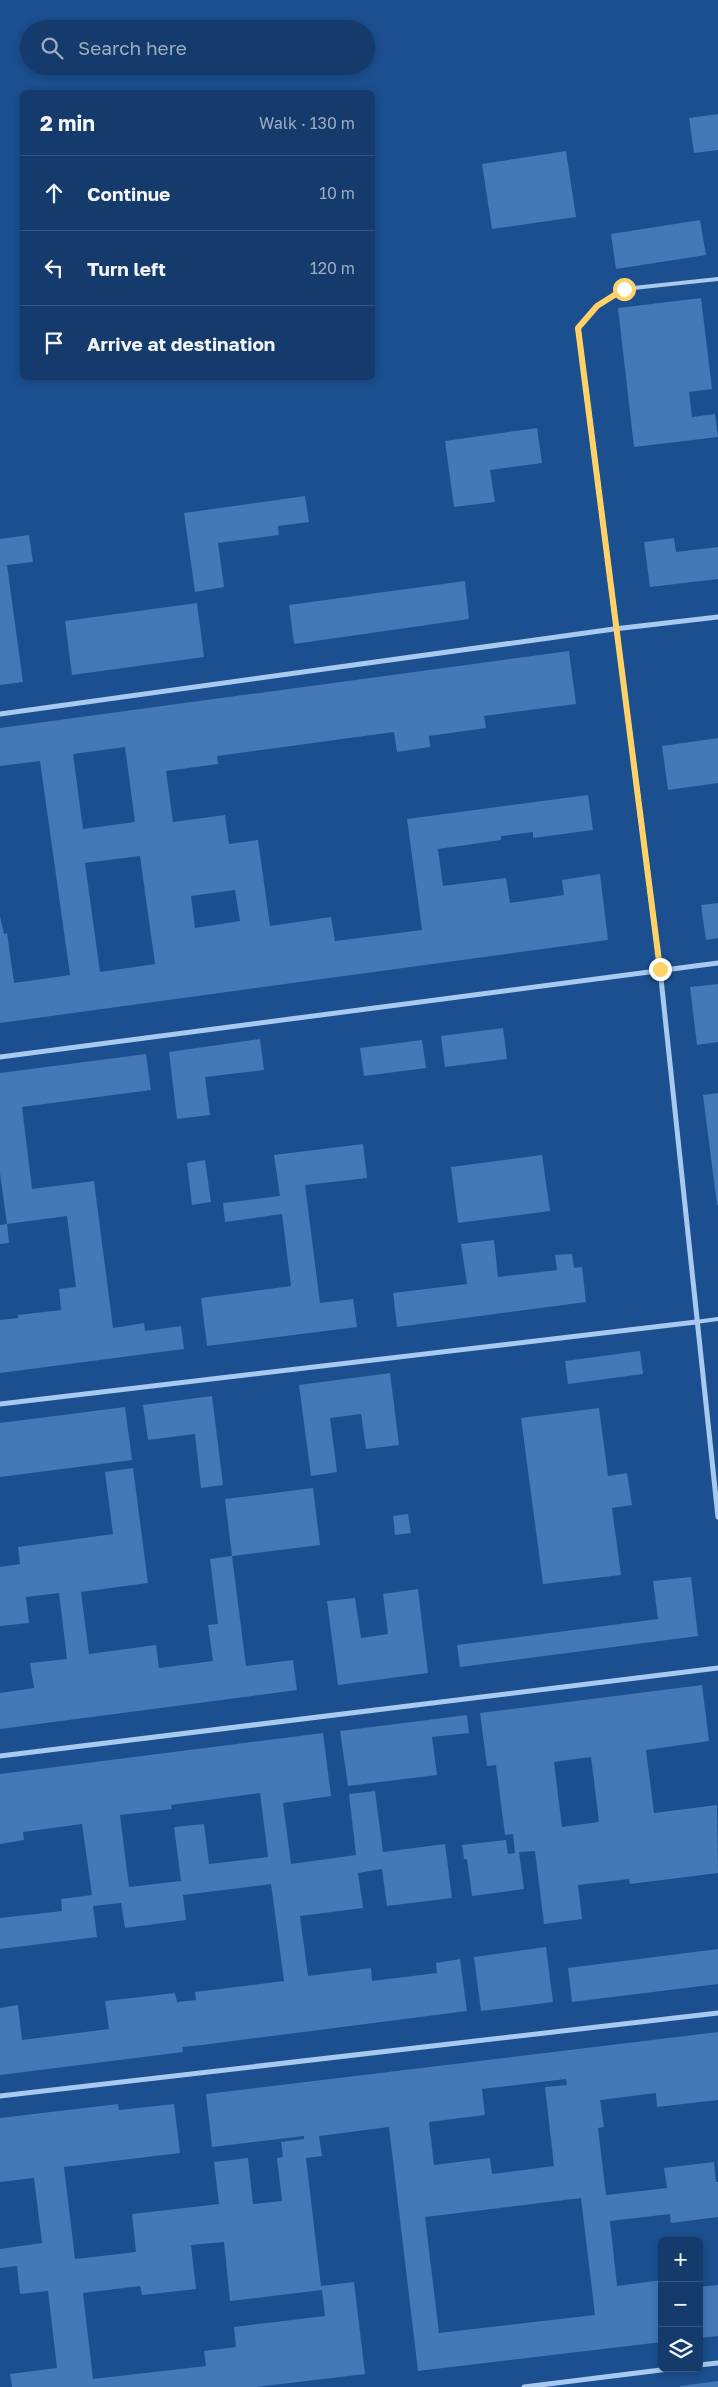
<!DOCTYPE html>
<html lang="en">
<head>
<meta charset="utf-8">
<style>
  :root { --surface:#143b6b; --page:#1d4271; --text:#f1f3f6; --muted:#9dadc1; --line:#33557e }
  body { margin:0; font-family:"Golos Text",sans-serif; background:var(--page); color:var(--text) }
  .controls { position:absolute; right:15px; bottom:15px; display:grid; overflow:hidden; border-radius:8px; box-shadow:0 2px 8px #0003 }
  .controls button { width:45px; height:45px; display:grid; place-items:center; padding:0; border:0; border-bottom:1px solid var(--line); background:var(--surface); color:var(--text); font:25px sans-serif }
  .stop { position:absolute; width:15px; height:15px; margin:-11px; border:4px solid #ffd166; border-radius:50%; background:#fff }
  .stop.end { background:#ffd166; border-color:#fff; box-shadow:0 1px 5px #0008 }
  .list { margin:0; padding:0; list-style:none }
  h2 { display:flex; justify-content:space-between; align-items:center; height:65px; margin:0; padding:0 20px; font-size:21px }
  h2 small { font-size:16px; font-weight:400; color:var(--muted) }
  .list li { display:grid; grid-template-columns:32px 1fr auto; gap:15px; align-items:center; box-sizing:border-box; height:75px; padding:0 20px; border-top:1px solid var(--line) }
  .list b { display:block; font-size:19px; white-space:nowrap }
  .list em { font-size:16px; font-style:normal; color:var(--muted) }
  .icon { flex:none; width:28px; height:28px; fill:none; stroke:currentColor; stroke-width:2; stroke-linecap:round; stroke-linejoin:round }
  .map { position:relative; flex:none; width:718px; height:2387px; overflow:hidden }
  .search { position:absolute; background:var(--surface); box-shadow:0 2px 8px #0003; left:20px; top:20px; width:355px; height:55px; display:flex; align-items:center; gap:12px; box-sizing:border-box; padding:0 18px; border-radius:28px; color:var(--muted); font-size:19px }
  .panel { position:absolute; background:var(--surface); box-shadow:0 2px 8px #0003; left:20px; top:90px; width:355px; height:290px; border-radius:8px }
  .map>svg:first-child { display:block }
  .building { fill:#4478b7; fill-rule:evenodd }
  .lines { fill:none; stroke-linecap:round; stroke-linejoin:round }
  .lane { stroke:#a9c9ee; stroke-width:4 }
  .street { stroke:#a9c9ee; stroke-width:5 }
  .route { stroke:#ffd166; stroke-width:6 }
</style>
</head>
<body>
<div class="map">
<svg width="718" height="2387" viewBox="0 0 718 2387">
  <rect width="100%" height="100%" fill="#1b4f8f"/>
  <g class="building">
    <path d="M718 114V150L694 153 689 118Z"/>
    <path d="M566 151 576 217 492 229 482 164Z"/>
    <path d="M700 220 706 255 616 269 611 234Z"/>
    <path d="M701 298 712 389 689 392 692 417 715 414 718 437 634 447 618 308Z"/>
    <path d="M537 428 542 463 490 470 495 502 454 507 445 441Z"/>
    <path d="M305 496 309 522 278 526 279 535 218 543 224 587 195 592 184 513Z"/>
    <path d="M29 535 33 562 7 565 23 682 0 685V539Z"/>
    <path d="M674 538 676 552 718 547V579L650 587 644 542Z"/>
    <path d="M465 581 469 619 294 644 289 605Z"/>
    <path d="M197 603 204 657 72 675 65 621Z"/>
    <path d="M569 651 576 704 484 716 486 728 429 736 430 747 397 752 394 732 217 756 218 764 166 771 173 822 225 815 229 844 258 840 270 926 331 917 335 941 422 930 407 819 588 795 593 830 533 838V832L501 836V840L438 849 443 886 506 878 510 903 564 895 562 880 600 874 608 940 0 1023V916L4 934 7 933 14 983 70 975 40 761 0 766V728ZM125 747 135 822 83 829 73 754ZM140 856 155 964 100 972 85 863ZM235 890 240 921 195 928 191 896Z"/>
    <path d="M718 738V783L668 790 662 746Z"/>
    <path d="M718 903V938L706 940 701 905Z"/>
    <path d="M718 984V1042L697 1045 690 987Z"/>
    <path d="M503 1028 507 1059 445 1067 441 1036Z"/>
    <path d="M260 1039 264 1070 205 1077 210 1115 177 1119 169 1052Z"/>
    <path d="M422 1040 426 1068 364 1076 360 1048Z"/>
    <path d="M146 1054 151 1090 22 1107 32 1189 94 1181 113 1328 144 1323 145 1331 181 1326 184 1349 0 1373V1320L18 1318V1315L61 1310 59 1289 76 1287 67 1216 7 1224 0 1173V1073Z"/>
    <path d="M718 1093V1205H717L703 1095Z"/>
    <path d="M363 1144 367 1178 305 1185 320 1303 353 1299 357 1327 207 1346 201 1298 291 1286 282 1214 225 1222 223 1203 280 1196 274 1155Z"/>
    <path d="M542 1155 550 1211 458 1223 451 1167Z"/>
    <path d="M205 1160 211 1202 192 1205 187 1163Z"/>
    <path d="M7 1224 9 1243 0 1244V1225Z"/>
    <path d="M494 1240 498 1277 557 1270 555 1255 572 1254 574 1268 582 1267 586 1302 397 1327 393 1293 467 1284 461 1244Z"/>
    <path d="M640 1351 643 1374 568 1384 565 1361Z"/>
    <path d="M390 1373 399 1445 366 1449 361 1414 330 1418 337 1472 311 1476 299 1385Z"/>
    <path d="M212 1396 223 1485 201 1488 195 1434 148 1440 143 1405Z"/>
    <path d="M125 1407 132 1460 0 1477V1423Z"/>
    <path d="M599 1408 608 1476 627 1473 632 1505 612 1508 621 1575 543 1584 521 1418Z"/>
    <path d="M133 1468 148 1583 81 1592 89 1654 156 1645 159 1668 213 1661 208 1625 218 1624 210 1559 232 1556 246 1666 293 1660 297 1690 0 1729V1693L34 1688 30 1663 67 1659 59 1593 26 1597 29 1623 0 1626V1567L20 1564 18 1547 113 1534 105 1472Z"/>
    <path d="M313 1488 320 1545 232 1556 225 1499Z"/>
    <path d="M408 1514 411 1533 395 1535 393 1516Z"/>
    <path d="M691 1577 698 1636 460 1667 457 1645 658 1619 653 1581Z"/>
    <path d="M418 1589 428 1673 338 1685 327 1601 355 1598 361 1638 388 1634 383 1594Z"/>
    <path d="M702 1685 709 1741 646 1750 654 1813 717 1805 718 1873 630 1884 629 1879 578 1885 582 1919 544 1924 535 1851 519 1852 524 1889 472 1896 467 1859H464L462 1845 506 1840 508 1854 515 1853 513 1834 505 1835 496 1765 487 1766 480 1713ZM591 1757 599 1822 562 1827 554 1762Z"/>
    <path d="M467 1715 469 1733 432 1737 437 1775 348 1786 340 1731Z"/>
    <path d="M323 1733 331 1796 283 1803 291 1864 356 1855 349 1794 375 1791 383 1852 445 1844 452 1898 387 1906 382 1869 358 1873 363 1908 300 1916 308 1976 371 1968 372 1981 437 1973 436 1963 460 1959 467 2011 202 2045 182 2047 183 2052 0 2075V2008L18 2005 22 2040 109 2029 105 2001 175 1993 177 2002 196 2000 195 1992 284 1981 271 1884 183 1895 186 1920 125 1928 121 1903 93 1906 97 1937 0 1949V1918L62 1911 61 1899 92 1895 82 1824 23 1832 24 1840 0 1844V1774ZM260 1793 268 1857 209 1864 204 1824 174 1827 181 1881 129 1887 120 1815 172 1809 171 1805Z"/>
    <path d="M546 1947 553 2002 481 2011 474 1957Z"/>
    <path d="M718 1949V1984L572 2002 568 1968Z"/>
    <path d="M718 2032V2100L657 2107 656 2093 600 2100 604 2127 598 2128 606 2195 667 2188 664 2168 714 2162 716 2182H718V2217L671 2223 670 2214 610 2221 617 2286 662 2280V2342L418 2371 389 2127 319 2136 322 2156 306 2158 321 2286 354 2282 365 2374 256 2387H12L10 2374 57 2368 48 2291 20 2294 17 2266 0 2268V2249L42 2243 34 2178 0 2182V2118L118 2104 119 2110 174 2104 180 2153 64 2167 75 2259 136 2252 132 2214 219 2204 214 2162 248 2158 253 2204 282 2201 277 2158 283 2157 281 2142 304 2139V2136L212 2147 206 2094ZM566 2079 567 2085 545 2087 554 2166 492 2174 490 2158 434 2165 429 2122 485 2115 482 2089ZM581 2198 595 2315 439 2333 425 2217ZM224 2242 230 2301 322 2290 325 2316 234 2327 236 2347 204 2351 206 2366 93 2379 83 2293 140 2286 142 2295 196 2289 191 2245Z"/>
    <path d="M718 2285V2336L699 2338V2287Z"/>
    <path d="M718 2381V2387H680V2386Z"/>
  </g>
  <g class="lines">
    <g class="lane">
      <path d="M578 328 597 306 624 289 718 279"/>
      <path d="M696 1322 718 1319"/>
    </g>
    <g class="street">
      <path d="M578 328 660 969 718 1517"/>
      <path d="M0 714 614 629 718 617"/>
      <path d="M0 1057 718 963"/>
      <path d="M0 1404 696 1322"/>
      <path d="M0 1756 718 1668"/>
      <path d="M0 2096 718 2013"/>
      <path d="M699 2365 718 2363"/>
      <path d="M524 2387 677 2368"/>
    </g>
  </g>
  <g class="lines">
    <path class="route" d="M624 289 597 306 578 328 660 969"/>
  </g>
</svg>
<div class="controls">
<button>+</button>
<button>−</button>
<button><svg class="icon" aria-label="layers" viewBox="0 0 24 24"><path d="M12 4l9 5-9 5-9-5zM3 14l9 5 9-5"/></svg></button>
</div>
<div class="stop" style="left:624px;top:289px"></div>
<div class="stop end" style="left:660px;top:969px"></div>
<div class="search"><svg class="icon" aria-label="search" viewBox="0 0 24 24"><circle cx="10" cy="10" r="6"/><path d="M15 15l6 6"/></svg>Search here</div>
<section class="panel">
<h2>2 min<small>Walk · 130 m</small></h2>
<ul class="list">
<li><svg class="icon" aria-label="ahead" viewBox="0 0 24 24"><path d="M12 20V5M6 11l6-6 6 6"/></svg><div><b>Continue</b></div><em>10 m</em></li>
<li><svg class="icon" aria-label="left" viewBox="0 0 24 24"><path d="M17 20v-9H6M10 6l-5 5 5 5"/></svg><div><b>Turn left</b></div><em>120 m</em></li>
<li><svg class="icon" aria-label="arrive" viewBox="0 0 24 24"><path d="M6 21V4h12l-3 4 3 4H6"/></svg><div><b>Arrive at destination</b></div></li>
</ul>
</section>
</div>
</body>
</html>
